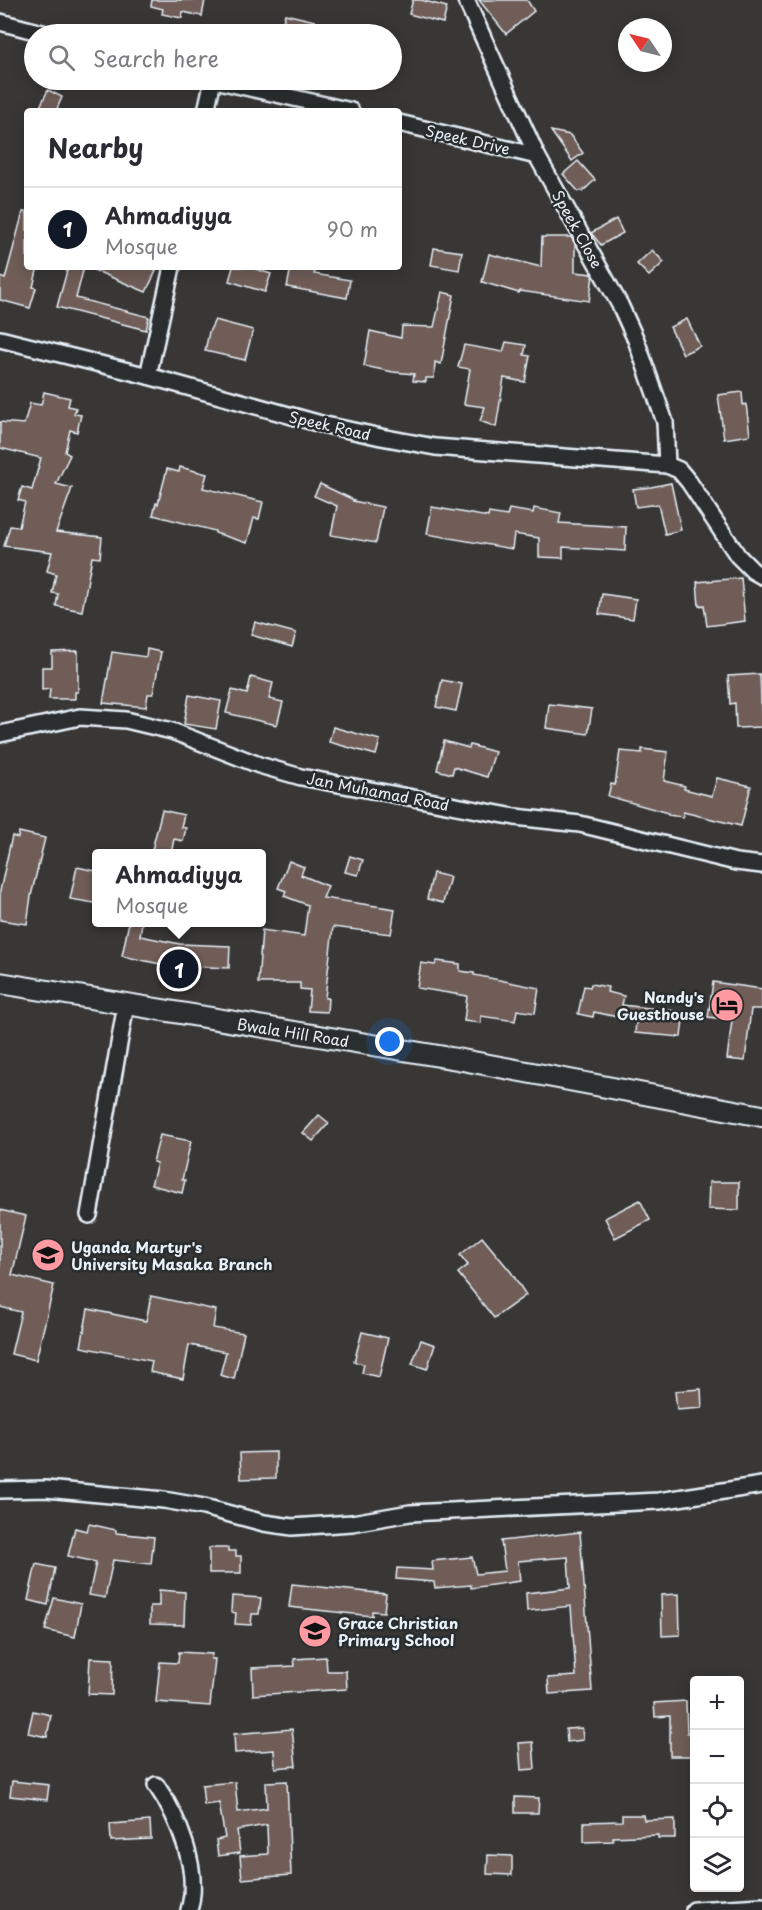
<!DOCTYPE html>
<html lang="en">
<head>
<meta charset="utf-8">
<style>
  :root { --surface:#fff; --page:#f7f7f7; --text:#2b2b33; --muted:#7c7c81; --line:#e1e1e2; --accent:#111827 }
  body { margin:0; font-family:"Playpen Sans",sans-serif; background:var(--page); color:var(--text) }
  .controls { position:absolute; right:18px; bottom:18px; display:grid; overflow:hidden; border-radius:6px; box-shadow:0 3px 15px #0003 }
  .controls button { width:54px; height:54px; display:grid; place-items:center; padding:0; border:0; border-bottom:2px solid var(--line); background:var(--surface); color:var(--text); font:30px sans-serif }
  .compass { position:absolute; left:618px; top:18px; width:54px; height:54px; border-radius:50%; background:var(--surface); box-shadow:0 3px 15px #0003; rotate:305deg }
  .you { position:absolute; left:390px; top:1042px; width:21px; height:21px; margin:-15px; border:4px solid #fff; border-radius:50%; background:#1a73e8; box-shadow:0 0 0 9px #1a73e833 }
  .badge { display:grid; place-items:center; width:39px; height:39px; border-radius:50%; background:var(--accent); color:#fff; font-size:20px; font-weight:700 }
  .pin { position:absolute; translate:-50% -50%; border:3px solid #fff; box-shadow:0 2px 6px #0006 }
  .popup { position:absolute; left:92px; top:849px; width:174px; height:78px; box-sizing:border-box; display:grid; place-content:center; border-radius:6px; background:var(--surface); filter:drop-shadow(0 2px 4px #0005); font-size:20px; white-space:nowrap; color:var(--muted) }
  .popup b { font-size:22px; color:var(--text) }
  .popup::after { content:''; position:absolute; left:50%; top:100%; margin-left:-12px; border:12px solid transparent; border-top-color:var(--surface) }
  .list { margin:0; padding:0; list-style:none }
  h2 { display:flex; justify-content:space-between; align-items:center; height:78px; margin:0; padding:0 24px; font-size:26px }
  h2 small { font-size:20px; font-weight:400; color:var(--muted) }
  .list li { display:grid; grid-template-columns:39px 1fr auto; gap:18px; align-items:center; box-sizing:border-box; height:84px; padding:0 24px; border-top:2px solid var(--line) }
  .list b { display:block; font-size:22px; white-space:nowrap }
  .list p { margin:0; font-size:20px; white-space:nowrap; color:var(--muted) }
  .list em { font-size:20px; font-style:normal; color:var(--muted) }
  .icon { flex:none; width:33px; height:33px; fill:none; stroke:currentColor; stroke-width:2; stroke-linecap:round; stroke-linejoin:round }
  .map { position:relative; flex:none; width:762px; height:1910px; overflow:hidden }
  .search { position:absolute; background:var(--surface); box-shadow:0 3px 15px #0003; left:24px; top:24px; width:378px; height:66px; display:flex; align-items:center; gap:15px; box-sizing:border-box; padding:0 21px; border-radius:33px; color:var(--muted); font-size:22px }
  .panel { position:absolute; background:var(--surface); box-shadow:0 3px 15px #0003; left:24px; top:108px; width:378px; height:162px; border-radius:6px }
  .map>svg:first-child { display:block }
  .building { fill:#6f5d58; stroke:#e8f1f8; stroke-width:1.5 }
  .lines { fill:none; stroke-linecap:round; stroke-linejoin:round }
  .minor-casing { stroke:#e8f1f8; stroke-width:20 }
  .tertiary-casing { stroke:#e8f1f8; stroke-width:24 }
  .minor { stroke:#2a2d2e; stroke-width:15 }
  .tertiary { stroke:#2a2d2e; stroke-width:20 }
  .labels { text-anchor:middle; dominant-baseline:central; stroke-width:5; stroke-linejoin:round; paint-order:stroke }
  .street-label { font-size:15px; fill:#e8f1f8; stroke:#2a2d2e }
  .poi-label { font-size:15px; font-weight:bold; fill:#e8f1f8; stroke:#2a2d2e; text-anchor:start }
</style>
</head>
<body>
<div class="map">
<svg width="762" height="1910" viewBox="0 0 762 1910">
  <rect width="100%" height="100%" fill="#383736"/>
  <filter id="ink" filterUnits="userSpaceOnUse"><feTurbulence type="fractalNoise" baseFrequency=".0167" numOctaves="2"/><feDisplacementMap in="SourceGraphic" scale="12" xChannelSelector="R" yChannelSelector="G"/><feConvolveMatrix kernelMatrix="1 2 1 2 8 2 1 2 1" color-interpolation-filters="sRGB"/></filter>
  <g filter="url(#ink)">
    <g class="building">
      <path d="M152 0H205L202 16 183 12 182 18 162 14 163 9 151 6Z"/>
      <path d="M413 0H421L447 7 443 23 409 14Z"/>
      <path d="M479 0H527L534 11 506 34Z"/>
      <path d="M285 14 315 21 312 34H280Z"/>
      <path d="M48 90 62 97 56 111H38Z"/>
      <path d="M551 131 570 135 583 153 572 161Z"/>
      <path d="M578 161 595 180 583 191H578L563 174Z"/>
      <path d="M23 212H27V267H38L33 287 36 288 30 308 0 300V277L5 279Z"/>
      <path d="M616 219 623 233 601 245 591 233Z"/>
      <path d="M542 237H571L575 244V272L592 274 593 276 589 301 520 291 519 293 482 282 489 254 541 267Z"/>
      <path d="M434 248 462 252 459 270 431 265Z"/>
      <path d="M652 250 664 262 649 276 637 264Z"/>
      <path d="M68 267H84L76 298 149 317 146 330 57 307Z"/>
      <path d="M87 267H147L156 271 146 292Z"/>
      <path d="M233 267H249L271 274 265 292 229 281Z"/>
      <path d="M291 267H316L314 274 350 280 347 298 287 287Z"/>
      <path d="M442 292 454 295 441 364 435 362 434 378H426V382L413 381 414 374 393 372 364 366 370 331 401 338 402 326 434 327Z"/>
      <path d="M687 319 700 346 683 354 670 327Z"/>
      <path d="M215 320 253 330 245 360 205 351 209 332Z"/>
      <path d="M506 342 526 345 524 355 530 356 525 382 504 378 496 427 480 421 485 407 464 404 470 369 458 367 464 345 503 352Z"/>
      <path d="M44 392 70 398 68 406 76 408 74 414 81 415 77 432 70 430 65 452 70 455 56 484 72 488 56 532 102 537 100 558 92 557 82 611 56 606 58 594 52 593 56 574 47 571 52 552 4 546 10 526 19 527 25 502 18 500 22 487 32 490 41 458 0 448V422L24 424 30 403 41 405Z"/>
      <path d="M742 392 743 405 746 404 750 435 724 439 718 395Z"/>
      <path d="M180 467 207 474 203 488 263 502 259 519 254 518 247 543 215 533V531L153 515 156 503 158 504 167 469 179 472Z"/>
      <path d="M671 483 681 530 665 534 658 504 636 507 633 489 651 487Z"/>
      <path d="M320 484 354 500 353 501 383 507 376 543 331 535 337 506 314 496Z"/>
      <path d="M432 507 488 517 489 513 507 516 509 509 533 513 534 508 561 513 559 523 626 527 625 551 563 547V558L539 557V538L514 534 512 549 427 534Z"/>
      <path d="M741 578 745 621 707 626 704 605 699 606 697 582Z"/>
      <path d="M602 594 636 599 633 619 599 614Z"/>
      <path d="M255 622 296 633 292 647 251 635Z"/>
      <path d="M147 649 161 652 153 694H148L146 707 103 703 112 652 146 657Z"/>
      <path d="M78 651V692H75V699H49L50 689 42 690V667H52V652Z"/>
      <path d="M760 674 762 727 736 728 735 703 730 704 728 676Z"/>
      <path d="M251 677 273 683 269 699 283 702 277 725 226 713 232 690 247 694Z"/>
      <path d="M442 680 462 684 456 711 436 707Z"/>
      <path d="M189 695 221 701 216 729 184 724Z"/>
      <path d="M549 704 592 709 588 734 546 728Z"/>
      <path d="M333 727 380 740 376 755 329 742Z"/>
      <path d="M444 741 469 748 470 745 495 752 487 777 454 767 452 774 437 770Z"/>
      <path d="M642 749 668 752 664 781 685 786 684 789 712 796 717 778 751 786 741 826 683 812V817L668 815V813L608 796 611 784 615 785 620 751 642 753Z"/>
      <path d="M162 810 184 815 181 827 186 828 183 841 174 839 171 854 152 850Z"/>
      <path d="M19 832 45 838 31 896 27 924 0 920V891L8 854 12 836 18 838Z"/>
      <path d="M350 856 363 860 358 875 345 872Z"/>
      <path d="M289 861 304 867 301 875 328 886 323 898 395 909 391 934 333 927 325 998H328L327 1012 308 1011 310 990 300 989V983H258L262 930 304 936 308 905 284 896 286 891 278 888Z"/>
      <path d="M77 867 96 871V889L94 903 70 899Z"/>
      <path d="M433 873 450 877 443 903 427 899Z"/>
      <path d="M129 922H142L140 936 180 944 230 946 229 968 165 965 122 956Z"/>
      <path d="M437 961 460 964V971L474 973V975L539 988 535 1013 517 1010 515 1021 481 1016V1023L464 1021 467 996 417 988 421 963 435 965Z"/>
      <path d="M713 982 762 989V1009H751L745 1061 727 1059 732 1020 708 1017Z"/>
      <path d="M591 984 608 987 607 992 624 996 622 1005 684 1012 681 1037 635 1033 636 1021 594 1012 593 1017 578 1014 584 986 590 987Z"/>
      <path d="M319 1115 329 1123 313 1141 303 1133Z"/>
      <path d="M160 1135 191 1141 182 1180H185L182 1193 151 1185 157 1163 153 1162Z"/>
      <path d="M709 1182H739V1210L708 1209Z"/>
      <path d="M640 1200 650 1220 615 1238 605 1218Z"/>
      <path d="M0 1210 26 1216 12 1275 54 1285 36 1360 11 1354 21 1312 0 1307Z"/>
      <path d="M482 1237 511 1272 526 1295 494 1318 458 1273 468 1265 460 1255Z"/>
      <path d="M151 1296 216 1310 213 1328 244 1333 234 1379 220 1375 226 1352 189 1345 183 1379 150 1372 152 1361 81 1347 88 1309 146 1321Z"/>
      <path d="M362 1332 388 1338 379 1377 362 1373 364 1364 354 1362Z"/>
      <path d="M421 1340 435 1345 427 1369 412 1364Z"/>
      <path d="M701 1389 702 1408 677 1410 675 1391Z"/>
      <path d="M276 1452V1478L241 1479 240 1453Z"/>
      <path d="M89 1524 116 1530V1533L154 1537 151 1564 113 1560 105 1598 89 1595 96 1562 68 1556 75 1528 87 1531Z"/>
      <path d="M580 1532 592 1691 549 1694 548 1678 576 1676 571 1606 527 1611 526 1593 570 1588 568 1557 518 1561 520 1581 471 1588V1585L435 1588 434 1582 396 1579 397 1568 433 1570 432 1561 472 1557 476 1574 505 1571 501 1541Z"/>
      <path d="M209 1548H228V1551H236V1556H241V1573H209Z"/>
      <path d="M36 1564 55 1568 48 1605 28 1600Z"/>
      <path d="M292 1584 386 1594 384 1612 372 1611V1616L289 1607Z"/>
      <path d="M159 1590 185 1592 184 1625 150 1624V1606H159Z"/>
      <path d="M679 1594 680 1635 662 1636 661 1595Z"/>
      <path d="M232 1596 261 1598 259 1614H252L251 1625 235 1624 236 1613 231 1612Z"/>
      <path d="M54 1598 81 1604 75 1637 45 1630Z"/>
      <path d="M179 1652 212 1654 211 1659H215L210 1706 156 1702 160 1662 178 1663Z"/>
      <path d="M326 1657 327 1671H346L347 1689 253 1695 252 1668 295 1666 294 1659Z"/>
      <path d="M90 1658 113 1659 112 1695 88 1694Z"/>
      <path d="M686 1701 687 1733H694L693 1756H670V1716L655 1717 654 1703Z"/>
      <path d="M33 1711 51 1715 47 1737 28 1733Z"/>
      <path d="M582 1728 583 1740 567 1742 566 1729Z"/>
      <path d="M292 1729 296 1766 275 1768 274 1750 235 1753 234 1734Z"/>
      <path d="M533 1742 535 1769 521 1770 519 1743Z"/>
      <path d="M12 1781 49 1785 47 1800 10 1796Z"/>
      <path d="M287 1781 291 1875 242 1879 240 1856 268 1854 267 1825 237 1830 240 1853 218 1856 216 1840 225 1838 219 1803 204 1805 202 1785 235 1782 238 1812 267 1808 266 1782Z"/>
      <path d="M515 1797 539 1798 538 1813H515Z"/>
      <path d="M622 1815H643L644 1820 675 1819V1838H658V1835L613 1837V1841L584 1842V1822L622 1821Z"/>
      <path d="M150 1821 151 1839 111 1841 110 1824Z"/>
      <path d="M488 1855 512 1856V1875L487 1874Z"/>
    </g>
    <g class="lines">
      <g class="minor-casing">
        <g id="minor">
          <path d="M466 0 537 156 620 305 636 340 665 422 667 465"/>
          <path d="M0 22 46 34"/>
          <path d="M215 80 351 111"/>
          <path d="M206 111 213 80"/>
          <path d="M399 123 537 156"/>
          <path d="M0 339 148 376 321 424 381 437 435 447 667 465 679 470 689 482 738 556 753 571 762 576"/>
          <path d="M148 376 172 267"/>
          <path d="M0 734 80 717 126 720 172 731 259 765 301 777 515 817 580 824 736 862 762 865"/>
          <path d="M89 1215 126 1004"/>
          <path d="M0 1490 46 1489 164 1500 204 1507 264 1523 292 1527 352 1523 410 1513 659 1501 762 1485"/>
          <path d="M156 1785C178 1817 201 1870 189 1910"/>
          <path d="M694 1910 762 1906"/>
        </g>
      </g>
      <g class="tertiary-casing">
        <path id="tertiary" d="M0 983 457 1059 762 1116"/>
      </g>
      <use href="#minor" class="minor"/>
      <use href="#tertiary" class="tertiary"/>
    </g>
  </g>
  <defs>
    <g id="hotel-disc" transform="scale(1.725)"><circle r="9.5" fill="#ff9aa2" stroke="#2a2d2e"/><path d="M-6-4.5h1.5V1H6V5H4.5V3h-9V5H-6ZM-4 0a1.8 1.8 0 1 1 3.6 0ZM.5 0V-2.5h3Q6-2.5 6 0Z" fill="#111"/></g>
    <g id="school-disc" transform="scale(1.725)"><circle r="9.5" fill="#ff9aa2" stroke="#2a2d2e"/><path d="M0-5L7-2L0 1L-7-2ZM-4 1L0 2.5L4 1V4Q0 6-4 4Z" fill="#111"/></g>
  </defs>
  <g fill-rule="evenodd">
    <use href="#hotel-disc" x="727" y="1005"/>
    <use href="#school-disc" x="48" y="1255"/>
    <use href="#school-disc" x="315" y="1631"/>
  </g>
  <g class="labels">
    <g class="street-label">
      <text transform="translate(468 139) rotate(13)">Speek Drive</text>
      <text transform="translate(578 229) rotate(61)">Speek Close</text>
      <text transform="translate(330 425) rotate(13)">Speek Road</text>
      <text transform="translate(378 791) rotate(11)">Jan Muhamad Road</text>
      <text transform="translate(293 1032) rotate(9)">Bwala Hill Road</text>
    </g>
    <g class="poi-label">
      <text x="704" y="996" text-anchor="end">Nandy's<tspan x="704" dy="17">Guesthouse</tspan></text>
      <text x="71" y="1246">Uganda Martyr's<tspan x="71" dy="17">University Masaka Branch</tspan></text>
      <text x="338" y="1622">Grace Christian<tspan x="338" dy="17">Primary School</tspan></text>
    </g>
  </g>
</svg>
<div class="controls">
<button>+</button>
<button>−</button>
<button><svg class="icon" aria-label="locate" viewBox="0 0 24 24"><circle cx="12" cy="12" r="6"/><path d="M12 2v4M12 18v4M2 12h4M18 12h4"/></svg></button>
<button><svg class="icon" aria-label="layers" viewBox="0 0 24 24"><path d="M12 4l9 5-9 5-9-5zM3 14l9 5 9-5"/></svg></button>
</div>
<svg class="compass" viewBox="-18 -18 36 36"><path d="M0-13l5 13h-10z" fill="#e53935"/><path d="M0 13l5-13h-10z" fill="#7c7c81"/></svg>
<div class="you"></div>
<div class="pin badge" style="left:179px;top:969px">1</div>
<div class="popup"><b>Ahmadiyya</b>Mosque</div>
<div class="search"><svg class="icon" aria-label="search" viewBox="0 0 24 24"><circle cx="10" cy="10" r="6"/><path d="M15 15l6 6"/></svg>Search here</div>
<section class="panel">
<h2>Nearby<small></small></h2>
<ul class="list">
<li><span class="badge">1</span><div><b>Ahmadiyya</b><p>Mosque</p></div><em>90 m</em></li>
</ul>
</section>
</div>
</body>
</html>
